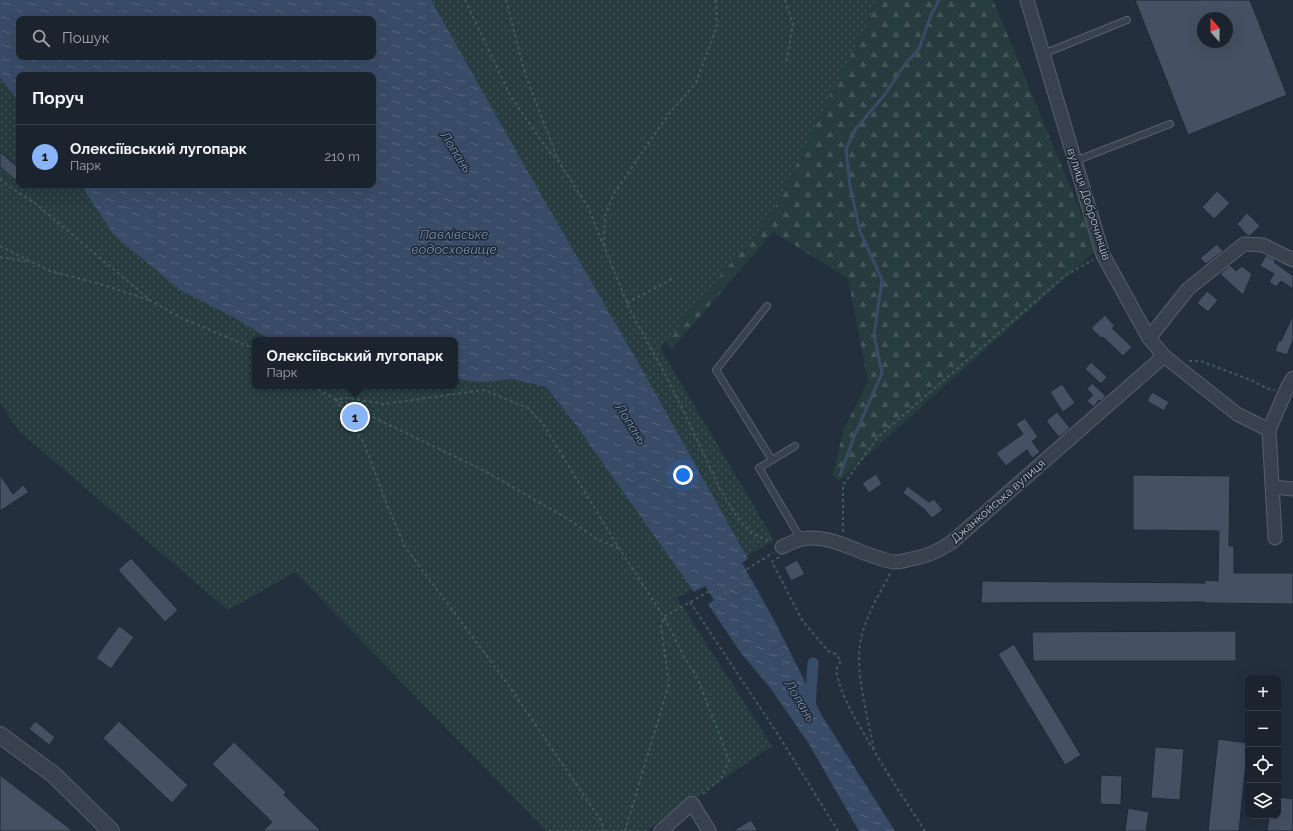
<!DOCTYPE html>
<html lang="uk">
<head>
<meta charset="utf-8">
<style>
  :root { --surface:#1b232e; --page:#282f3a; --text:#f1f3f6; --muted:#a0a4aa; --line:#39404a; --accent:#8ab4f8 }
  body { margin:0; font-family:Raleway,sans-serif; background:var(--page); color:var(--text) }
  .controls { position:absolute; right:12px; bottom:12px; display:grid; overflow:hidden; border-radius:8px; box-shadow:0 4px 16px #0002 }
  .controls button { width:36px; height:36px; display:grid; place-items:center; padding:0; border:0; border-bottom:1px solid var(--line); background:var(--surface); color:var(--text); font:20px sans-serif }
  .compass { position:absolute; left:1197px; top:12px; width:36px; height:36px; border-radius:50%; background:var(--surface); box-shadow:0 4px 16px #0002; rotate:340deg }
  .you { position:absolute; left:683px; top:475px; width:14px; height:14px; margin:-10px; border:3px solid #fff; border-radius:50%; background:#1a73e8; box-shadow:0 0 0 6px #1a73e833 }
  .badge { display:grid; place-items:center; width:26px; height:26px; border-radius:50%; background:var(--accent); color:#111; font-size:13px; font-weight:700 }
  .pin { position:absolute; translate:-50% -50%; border:2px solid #fff; box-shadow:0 1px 4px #0006 }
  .popup { position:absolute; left:252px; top:337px; width:206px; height:52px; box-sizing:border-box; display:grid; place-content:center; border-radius:8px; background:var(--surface); filter:drop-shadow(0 1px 3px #0005); font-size:13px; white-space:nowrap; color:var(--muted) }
  .popup b { font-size:15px; color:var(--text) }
  .popup::after { content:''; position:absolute; left:50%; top:100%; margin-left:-8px; border:8px solid transparent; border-top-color:var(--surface) }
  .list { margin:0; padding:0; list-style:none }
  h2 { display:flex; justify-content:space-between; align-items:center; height:52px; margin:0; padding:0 16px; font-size:17px }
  h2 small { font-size:13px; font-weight:400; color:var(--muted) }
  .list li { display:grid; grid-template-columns:26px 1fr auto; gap:12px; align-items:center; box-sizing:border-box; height:64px; padding:0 16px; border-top:1px solid var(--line) }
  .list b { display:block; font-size:15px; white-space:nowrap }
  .list p { margin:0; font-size:13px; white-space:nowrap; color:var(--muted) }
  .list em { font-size:13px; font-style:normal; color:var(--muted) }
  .icon { flex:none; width:22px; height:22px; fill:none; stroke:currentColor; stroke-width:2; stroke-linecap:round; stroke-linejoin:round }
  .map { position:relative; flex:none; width:1293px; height:831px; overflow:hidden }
  .search { position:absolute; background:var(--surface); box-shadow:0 4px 16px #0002; left:16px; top:16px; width:360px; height:44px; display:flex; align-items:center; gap:10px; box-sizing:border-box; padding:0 14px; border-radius:8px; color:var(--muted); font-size:15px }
  .panel { position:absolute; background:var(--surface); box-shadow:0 4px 16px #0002; left:16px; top:72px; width:360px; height:116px; border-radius:8px }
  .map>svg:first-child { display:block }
  .forest { fill:url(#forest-firs) }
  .park { fill:url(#park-dots); fill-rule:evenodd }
  .water { fill:url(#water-ripples); fill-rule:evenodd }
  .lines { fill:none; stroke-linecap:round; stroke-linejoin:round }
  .stream { stroke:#394c67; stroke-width:3 }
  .canal { stroke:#394c67; stroke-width:11 }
  .building { fill:#455162; stroke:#1f2835; fill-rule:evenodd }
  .service-casing { stroke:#565f6c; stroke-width:8 }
  .minor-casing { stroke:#565f6c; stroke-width:15 }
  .tertiary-casing { stroke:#565f6c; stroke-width:18 }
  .path { stroke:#44595c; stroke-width:2; stroke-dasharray:3 3; stroke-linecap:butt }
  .service { stroke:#38414e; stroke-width:6 }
  .minor { stroke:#38414e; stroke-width:13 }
  .tertiary { stroke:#38414e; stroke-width:16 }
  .labels { text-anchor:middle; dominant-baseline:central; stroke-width:3; stroke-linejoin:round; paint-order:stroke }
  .street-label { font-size:12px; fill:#b4bcc9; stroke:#1d2633 }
  .water-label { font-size:13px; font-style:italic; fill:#7c92b1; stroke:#1d2633 }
</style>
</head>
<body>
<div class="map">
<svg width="1293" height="831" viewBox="0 0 1293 831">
  <defs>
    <pattern id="forest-firs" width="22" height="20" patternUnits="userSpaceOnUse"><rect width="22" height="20" fill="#263c3f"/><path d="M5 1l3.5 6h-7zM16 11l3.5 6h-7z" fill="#435659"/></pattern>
    <pattern id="park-dots" width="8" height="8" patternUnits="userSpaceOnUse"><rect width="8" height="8" fill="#263c3f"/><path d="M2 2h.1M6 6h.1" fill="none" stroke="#435659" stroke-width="1.8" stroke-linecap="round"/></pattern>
    <pattern id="water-ripples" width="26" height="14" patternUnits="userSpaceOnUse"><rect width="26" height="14" fill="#394c67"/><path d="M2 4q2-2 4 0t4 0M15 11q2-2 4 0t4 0" fill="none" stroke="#53647b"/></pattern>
  </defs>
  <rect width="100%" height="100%" fill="#242f3e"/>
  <path class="forest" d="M455 0H993L1096 250 839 481 833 475 844 428 868 382 848 278 773 232 671 350 600 217Z"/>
  <path class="park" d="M0 0H878L772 214 660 348 774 540 677 598 772 746 646 831H546L295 572 228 610 19 431 0 403ZM19 19H373V57H19ZM19 75H373V185H19ZM255 340H455V386H255Z"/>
  <path class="water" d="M0 0H431L528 172 639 364 748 559 742 563 773 618 822 716 895 831H859L809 744 771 689 741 653 708 604 714 600 705 586 694 592 576 425 546 387 513 379 482 382 455 379V340H271L233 317 180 290 114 235 81 185H373V75H19V102L0 77ZM19 19H373V57H19Z"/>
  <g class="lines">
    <path class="stream" d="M840 475 854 437 882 373 874 335 882 280 860 231 850 186 846 149 855 130 886 93 905 64 919 49 931 15 939 0"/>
    <path class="canal" d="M810 708 813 663"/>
  </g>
  <g class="building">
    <path d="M1135 0H1250L1287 95 1188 135ZM1203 18H1227V42H1203Z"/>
    <path d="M0 152 19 168V176L15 180 0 167Z"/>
    <path d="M1217 191 1230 203 1214 219 1202 207Z"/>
    <path d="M1247 213 1260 226 1250 236H1248L1237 224Z"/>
    <path d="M1217 244 1223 251 1206 264 1200 258Z"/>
    <path d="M1266 255 1275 260 1274 262 1293 276V289L1281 281 1276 287 1269 282 1274 274 1260 266Z"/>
    <path d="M1230 265 1236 271 1242 266 1252 274 1243 295 1220 274Z"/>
    <path d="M1207 291 1218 300 1208 312 1197 303Z"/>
    <path d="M1105 315 1115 326 1112 328 1132 347 1123 356 1103 337 1101 338 1091 328Z"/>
    <path d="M1293 315V340L1287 355 1275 351 1279 340 1281 341Z"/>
    <path d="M1091 362 1107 377 1101 384 1085 369Z"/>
    <path d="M1092 383 1106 396 1101 401 1099 400 1094 407 1087 401 1093 395 1087 389Z"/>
    <path d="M1062 384 1075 403 1063 412 1050 392Z"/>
    <path d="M1152 392 1169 402 1164 411 1147 401Z"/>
    <path d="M1057 412 1070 428 1059 437 1046 421Z"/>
    <path d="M1025 418 1038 437 1032 441 1040 452 1032 458 1027 450 1006 466 996 453 1023 434 1016 424Z"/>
    <path d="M876 474 882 484 869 493 862 483Z"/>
    <path d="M0 475 13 494 23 485 29 492 0 511Z"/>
    <path d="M1133 475 1230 476 1229 546H1234V573H1293V604L1205 603V602L981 603 982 581 1205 583V580L1218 581 1219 531 1133 530Z"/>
    <path d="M907 486 929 502 934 499 943 510 932 518 924 509 903 493Z"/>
    <path d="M131 558 178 610 165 622 118 570Z"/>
    <path d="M797 560 805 574 791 581 784 567Z"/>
    <path d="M119 626 134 637 111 669 96 658Z"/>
    <path d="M1236 631V661H1033L1032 632Z"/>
    <path d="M1014 644 1081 755 1065 765 998 654Z"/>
    <path d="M35 721 55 737 49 745 29 729Z"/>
    <path d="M119 721 188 785 172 803 103 738Z"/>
    <path d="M1218 739 1248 743 1239 831H1208Z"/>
    <path d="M234 742 286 792 284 795 321 831H263L272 822 212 764Z"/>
    <path d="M1155 747 1184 749 1180 800 1151 798Z"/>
    <path d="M0 775 73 831H0Z"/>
    <path d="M1101 775 1122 776 1121 805 1100 804Z"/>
    <path d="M1278 797 1293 799V831H1267L1269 816H1278Z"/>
    <path d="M1128 808 1149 812 1146 831H1125Z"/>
    <path d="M751 820 758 831H733Z"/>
  </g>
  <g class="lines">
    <g class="service-casing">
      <g id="service">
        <path d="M1043 54 1127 20"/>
        <path d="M1075 161 1170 124"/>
        <path d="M767 306 716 370 772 460"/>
        <path d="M795 446 759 468 801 539"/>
      </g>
    </g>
    <g class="minor-casing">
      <g id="minor">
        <path d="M1027 0 1103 255 1149 338 1164 356 1237 414 1269 430"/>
        <path d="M1149 338 1188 289 1244 244 1263 245 1293 260"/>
        <path d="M1273 487 1293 489"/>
        <path d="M1275 538 1269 430 1288 386 1293 378"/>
        <path d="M782 547C789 544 796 540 802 539 834 533 864 558 895 562 899 562 903 561 907 560 927 556 935 553 952 542L1164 356"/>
        <path d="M661 831 692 803 709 831"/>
      </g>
    </g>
    <g class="tertiary-casing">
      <path id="tertiary" d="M0 735 54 775 111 831"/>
    </g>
    <g class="path">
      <path d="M465 0 511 97 550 153 558 161"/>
      <path d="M506 0 525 74 559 162 588 207 630 310 666 376 683 410 720 489 737 517 753 534 772 542"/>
      <path d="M785 0 793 25 786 63"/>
      <path d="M0 179 7 185 36 204 150 300 179 317 255 349"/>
      <path d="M0 246 50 271 100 284 149 300"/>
      <path d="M604 246 605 216 613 195 668 115 696 83 717 26 716 0"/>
      <path d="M0 257 30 262"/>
      <path d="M627 303 674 278"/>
      <path d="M1189 361H1201L1253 381 1268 389 1275 390"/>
      <path d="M313 386 335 399 348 398 384 404 484 390 528 408 543 424 619 548 664 617 683 655 698 679 729 760 721 779 700 796"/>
      <path d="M335 399 364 443 386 502 405 547 507 683 602 822 603 831"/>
      <path d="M335 399 485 471 568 519 597 539 618 548"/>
      <path d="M843 532V485L878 437 1066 275 1093 260"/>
      <path d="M779 557 772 562 802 620 828 651 836 654 841 661 836 670C841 695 853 715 866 737 884 769 905 800 925 831"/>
      <path d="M690 602 777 733 838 831"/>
      <path d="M874 749C868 719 854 668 861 639 866 615 880 593 891 572"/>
      <path d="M625 831 669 684 661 627 664 617 711 590 716 598 747 580 742 572 773 553"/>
    </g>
    <use href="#service" class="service"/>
    <use href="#minor" class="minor"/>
    <use href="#tertiary" class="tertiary"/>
  </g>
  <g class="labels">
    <g class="street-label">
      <text transform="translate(1089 204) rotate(72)">вулиця Доброчинців</text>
      <text transform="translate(998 501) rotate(-41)">Джанкойська вулиця</text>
    </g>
    <g class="water-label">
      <text transform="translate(456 152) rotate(57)">Лопань</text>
      <text x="454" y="234">Павлівське<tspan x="454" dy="15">водосховище</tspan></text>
      <text transform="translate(631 424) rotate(57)">Лопань</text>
      <text transform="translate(800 701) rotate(59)">Лопань</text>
    </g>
  </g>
</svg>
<div class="controls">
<button>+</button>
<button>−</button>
<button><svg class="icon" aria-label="locate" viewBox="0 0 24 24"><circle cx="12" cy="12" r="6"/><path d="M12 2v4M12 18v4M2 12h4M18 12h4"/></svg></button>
<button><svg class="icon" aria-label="layers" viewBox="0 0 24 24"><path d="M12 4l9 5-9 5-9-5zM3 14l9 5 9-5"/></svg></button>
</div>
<svg class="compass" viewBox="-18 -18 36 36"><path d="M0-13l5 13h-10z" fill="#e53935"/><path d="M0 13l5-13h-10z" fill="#a0a4aa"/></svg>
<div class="you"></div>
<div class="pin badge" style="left:355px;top:417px">1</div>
<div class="popup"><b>Олексіївський лугопарк</b>Парк</div>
<div class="search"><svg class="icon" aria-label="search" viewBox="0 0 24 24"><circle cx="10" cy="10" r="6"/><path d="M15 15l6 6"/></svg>Пошук</div>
<section class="panel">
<h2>Поруч<small></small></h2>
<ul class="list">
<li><span class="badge">1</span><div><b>Олексіївський лугопарк</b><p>Парк</p></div><em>210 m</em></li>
</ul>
</section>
</div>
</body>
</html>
